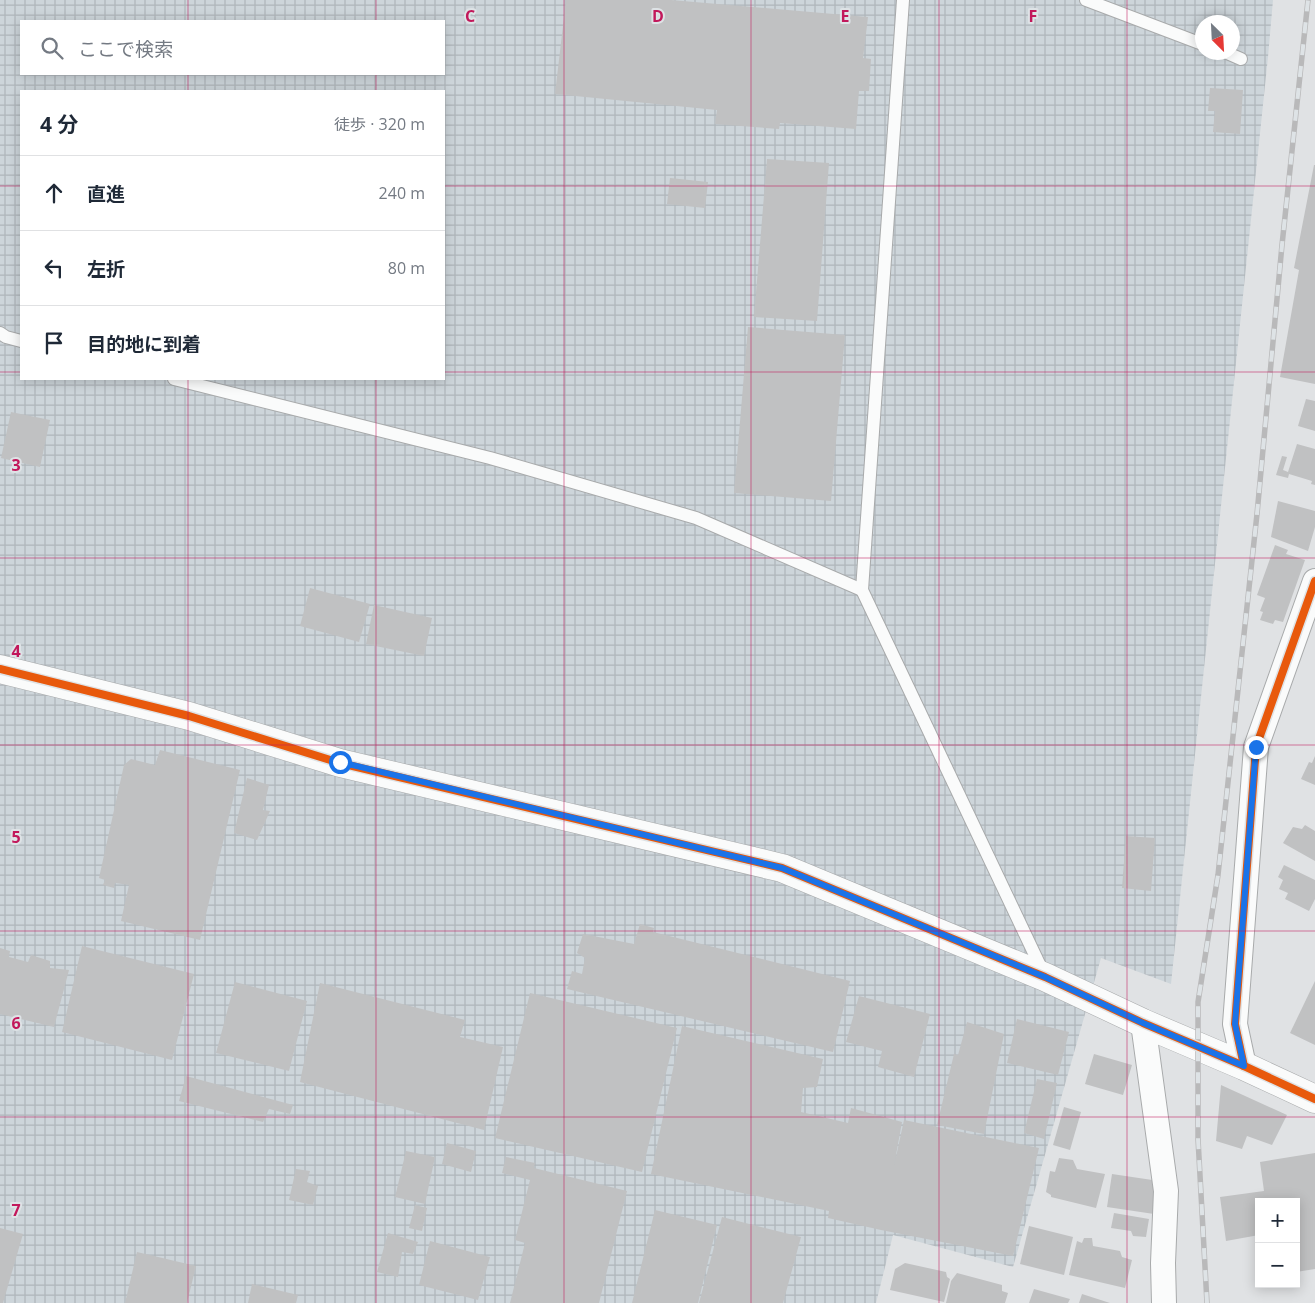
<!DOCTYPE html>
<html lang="ja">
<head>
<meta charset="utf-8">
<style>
  :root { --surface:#fff; --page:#f2f2f3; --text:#1f2937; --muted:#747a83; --line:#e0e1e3 }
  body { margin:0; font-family:"Open Sans","Noto Sans JP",sans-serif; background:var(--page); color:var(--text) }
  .controls { position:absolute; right:15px; bottom:15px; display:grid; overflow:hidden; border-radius:0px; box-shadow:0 2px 12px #0003 }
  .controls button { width:45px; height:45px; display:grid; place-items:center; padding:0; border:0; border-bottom:1px solid var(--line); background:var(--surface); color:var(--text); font:25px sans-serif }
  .compass { position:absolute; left:1195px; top:15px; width:45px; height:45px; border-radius:50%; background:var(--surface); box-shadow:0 2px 12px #0003; rotate:156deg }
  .stop { position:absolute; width:15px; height:15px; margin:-11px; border:4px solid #1a73e8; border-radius:50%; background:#fff }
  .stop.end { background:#1a73e8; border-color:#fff; box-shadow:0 1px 5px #0008 }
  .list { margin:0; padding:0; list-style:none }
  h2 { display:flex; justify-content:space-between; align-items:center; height:65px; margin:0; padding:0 20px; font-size:21px }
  h2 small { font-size:16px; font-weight:400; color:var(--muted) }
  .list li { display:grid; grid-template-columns:32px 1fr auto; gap:15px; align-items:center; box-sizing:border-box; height:75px; padding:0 20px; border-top:1px solid var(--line) }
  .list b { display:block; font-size:19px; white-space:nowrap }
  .list em { font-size:16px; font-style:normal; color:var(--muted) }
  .icon { flex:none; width:28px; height:28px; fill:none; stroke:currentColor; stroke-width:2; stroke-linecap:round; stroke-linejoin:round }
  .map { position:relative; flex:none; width:1315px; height:1303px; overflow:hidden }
  .search { position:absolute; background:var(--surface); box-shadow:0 2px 12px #0003; left:20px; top:20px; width:425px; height:55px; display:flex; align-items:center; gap:12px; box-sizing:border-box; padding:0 18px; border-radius:0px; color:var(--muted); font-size:19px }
  .panel { position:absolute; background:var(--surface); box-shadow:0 2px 12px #0003; left:20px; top:90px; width:425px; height:290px; border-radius:0px }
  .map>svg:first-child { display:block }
  .industrial { fill:url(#industrial-grid); fill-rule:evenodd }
  .building { fill:#c0c1c2 }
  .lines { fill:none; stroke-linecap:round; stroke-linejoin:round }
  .service-casing { stroke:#a8aaab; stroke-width:14 }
  .minor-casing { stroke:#a8aaab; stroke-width:26 }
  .tertiary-casing { stroke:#a8aaab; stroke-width:29 }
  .service { stroke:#fafbfb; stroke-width:12 }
  .minor { stroke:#fafbfb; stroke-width:24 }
  .tertiary { stroke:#fafbfb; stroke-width:28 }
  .rail-casing { stroke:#b9b9ba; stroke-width:5.5 }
  .rail { stroke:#dee3e6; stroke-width:4; stroke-dasharray:11; stroke-linecap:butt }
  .cycleway-casing { stroke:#dee3e6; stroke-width:11 }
  .cycleway { stroke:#e8590c; stroke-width:8 }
  .route { stroke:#1a73e8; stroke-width:6 }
  .grid { fill:none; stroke:#c2185b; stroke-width:1; stroke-opacity:0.55 }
  .grid-label { font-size:16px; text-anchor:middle; font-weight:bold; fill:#c2185b; stroke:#dee3e6; stroke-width:4; stroke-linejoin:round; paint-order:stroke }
</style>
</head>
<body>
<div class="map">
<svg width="1315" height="1303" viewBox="0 0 1315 1303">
  <defs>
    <pattern id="industrial-grid" width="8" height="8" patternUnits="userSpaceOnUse" patternTransform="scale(1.25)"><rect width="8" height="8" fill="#cdd5da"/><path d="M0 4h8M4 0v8" fill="none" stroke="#afb6ba"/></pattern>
  </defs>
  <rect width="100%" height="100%" fill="#e0e2e4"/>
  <path class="industrial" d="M0 0H1273L1268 57 1171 984 1101 958 1013 1267 893 1235 876 1303H0ZM21 21H444V74H21ZM1202 22H1232V52H1202ZM21 91H444V379H21Z"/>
  <g class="building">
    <path d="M566 0H671L868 17 863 58 871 59 869 91H859L856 129 780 123 779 129 715 124 717 110 555 94Z"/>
    <path d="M1210 88 1243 90 1240 134 1213 132 1215 111H1208Z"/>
    <path d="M767 159 829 163 817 321 754 317Z"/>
    <path d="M1314 165H1315V384L1280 377 1299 270 1294 268Z"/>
    <path d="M670 178 708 182 705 208 667 204Z"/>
    <path d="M748 327 845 335 831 501 734 493Z"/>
    <path d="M1306 399 1315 401V431L1298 426Z"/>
    <path d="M11 412 50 420 40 467 1 458Z"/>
    <path d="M1297 444 1315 449V485L1311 484 1312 481 1289 474 1288 478 1276 475 1282 456 1287 457 1283 470 1288 472Z"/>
    <path d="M1278 501 1315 511V527L1308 551 1271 537Z"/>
    <path d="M1275 545 1288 550 1286 554 1305 560 1283 622 1275 620 1273 624 1260 620 1263 612 1260 611 1265 598 1257 595Z"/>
    <path d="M310 588 370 604 359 642 300 626Z"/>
    <path d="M374 605 432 618 424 656 366 644Z"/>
    <path d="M160 750 240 770 200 940 121 921 129 885 115 883 114 888 103 885 105 880 99 878 124 765 131 759 155 765Z"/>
    <path d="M1315 756V785L1301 779 1309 762 1312 763Z"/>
    <path d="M247 778 269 785 263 810 270 811 257 840 234 833Z"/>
    <path d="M1305 825 1315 831V861L1283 843 1293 827 1302 829Z"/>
    <path d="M1126 836 1155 838 1151 891 1122 888Z"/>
    <path d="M1284 865 1315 880V899L1309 911 1285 899 1288 893 1279 889 1283 880 1278 877Z"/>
    <path d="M640 924 654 928 653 932 850 981 833 1052 567 989 572 971 582 974 585 958 577 953 583 934 634 944Z"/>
    <path d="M82 946 194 974 172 1060 62 1032Z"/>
    <path d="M0 948 10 951 9 957 28 962 31 955 50 961V968L69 970 54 1027 0 1014Z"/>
    <path d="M1315 981V1045L1290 1033Z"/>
    <path d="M235 982 307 1001 289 1071 216 1053Z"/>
    <path d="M320 983 465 1020 460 1037 503 1047 484 1130 300 1082Z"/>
    <path d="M530 993 677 1028 642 1172 495 1138Z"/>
    <path d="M859 996 930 1014 914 1077 878 1067 882 1051 846 1042Z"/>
    <path d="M1017 1019 1069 1032 1058 1075 1007 1063Z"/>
    <path d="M967 1022 1004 1034 984 1134 937 1125 954 1054 958 1055Z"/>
    <path d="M682 1026 823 1059 817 1087 803 1088 801 1112 848 1123 851 1108 902 1122 894 1166 904 1120 1039 1148 1013 1256 881 1230 828 1218 829 1211 651 1174Z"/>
    <path d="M1094 1054 1132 1065 1123 1095 1085 1084Z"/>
    <path d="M186 1076 293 1105 290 1114 269 1109 263 1122 179 1101Z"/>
    <path d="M1037 1079 1057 1083 1044 1139 1024 1133Z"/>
    <path d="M1221 1085 1287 1115 1272 1145 1247 1136 1242 1149 1216 1141Z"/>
    <path d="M1064 1107 1081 1112 1070 1150 1053 1145Z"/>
    <path d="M447 1143 476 1151 471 1172 442 1164Z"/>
    <path d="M406 1151 435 1157 425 1204 395 1197Z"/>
    <path d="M1315 1153V1269L1296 1272V1202H1259V1235L1226 1241 1220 1197 1264 1191 1260 1162Z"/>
    <path d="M506 1157 535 1163 534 1168 627 1191 599 1303H510L525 1243 515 1240 530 1180 502 1173Z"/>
    <path d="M1059 1158 1073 1160 1077 1169 1105 1174 1096 1208 1051 1197V1195L1046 1192 1050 1171 1055 1172Z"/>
    <path d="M296 1169 310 1171 307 1182 318 1186 313 1205 289 1200Z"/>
    <path d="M1112 1174 1159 1181 1154 1214 1107 1207Z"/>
    <path d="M415 1205 427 1208 422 1231 409 1228Z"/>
    <path d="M655 1210 717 1225 698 1303H632Z"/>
    <path d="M1114 1213 1149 1219 1146 1237 1133 1236 1131 1231 1111 1228Z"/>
    <path d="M722 1217 801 1237 783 1303H699Z"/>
    <path d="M1029 1226 1073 1237 1064 1275 1020 1264Z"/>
    <path d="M0 1228 23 1234 3 1303H0Z"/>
    <path d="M388 1233 418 1242 413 1254 402 1252 398 1277 377 1272Z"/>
    <path d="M1084 1238H1092L1093 1246 1120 1251 1122 1257 1132 1260 1125 1288 1069 1275 1077 1241 1082 1243Z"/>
    <path d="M430 1241 490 1257 478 1300 419 1285Z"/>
    <path d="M137 1252 196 1266 187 1303H125Z"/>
    <path d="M905 1263 946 1272 947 1277 950 1279 944 1302 890 1290 895 1269Z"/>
    <path d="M957 1273 1002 1285V1291L1008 1293 1005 1303H946L951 1281Z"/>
    <path d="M252 1284 298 1295 296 1303H248Z"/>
    <path d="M1034 1289 1070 1299 1068 1303H1029Z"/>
    <path d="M1082 1294 1110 1303H1079Z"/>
  </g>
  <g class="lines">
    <g class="service-casing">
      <g id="service">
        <path d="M903 0 862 590 1043 972"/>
        <path d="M1086 0 1202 44"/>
        <path d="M1225 52 1241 59"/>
        <path d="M0 333 6 337 21 341"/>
        <path d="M174 379 490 458 696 518 862 590"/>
      </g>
    </g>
    <g class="minor-casing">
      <g id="minor">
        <path d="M1143 1023 1166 1191 1163 1263 1164 1303"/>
        <path d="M1244 1066 1235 1024 1256 747 1315 581"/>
      </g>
    </g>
    <g class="tertiary-casing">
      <path id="tertiary" d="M0 669 189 716 340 763 782 868 1045 977 1143 1023 1244 1066 1315 1099"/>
    </g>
    <use href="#service" class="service"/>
    <use href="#minor" class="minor"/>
    <use href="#tertiary" class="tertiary"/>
    <g class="rail-casing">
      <path id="rail" d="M1207 1303 1198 1139V1002L1218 875 1257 514 1282 245 1308 0"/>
    </g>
    <use href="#rail" class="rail"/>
    <g class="cycleway-casing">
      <g id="cycleway">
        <path d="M0 669 189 716 340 763 782 868 1045 977 1143 1023 1244 1066 1315 1099"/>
        <path d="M1244 1066 1235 1024 1256 747 1315 581"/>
      </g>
    </g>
    <use href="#cycleway" class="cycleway"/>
  </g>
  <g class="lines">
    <path class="route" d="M340 762 782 868 1045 977 1143 1023 1244 1066 1235 1024 1256 747"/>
  </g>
  <path class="grid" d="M188 0V21M376 0V21M564 0V1303M751 0V1303M939 0V1303M1127 0V1303M188 74V91M376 74V91M0 186H21M444 186H1315M0 372H21M444 372H1315M188 379V1303M376 379V1303M0 558H1315M0 745H1315M0 931H1315M0 1117H1315"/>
  <g class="grid-label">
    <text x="470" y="22">C</text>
    <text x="658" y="22">D</text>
    <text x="845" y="22">E</text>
    <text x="1033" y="22">F</text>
    <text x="16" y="471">3</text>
    <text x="16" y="657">4</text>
    <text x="16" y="843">5</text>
    <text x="16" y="1029">6</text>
    <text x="16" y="1216">7</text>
  </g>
</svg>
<div class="controls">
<button>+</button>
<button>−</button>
</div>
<svg class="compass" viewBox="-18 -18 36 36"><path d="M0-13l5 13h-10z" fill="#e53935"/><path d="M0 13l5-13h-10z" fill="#747a83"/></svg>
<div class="stop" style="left:340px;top:762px"></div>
<div class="stop end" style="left:1256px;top:747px"></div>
<div class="search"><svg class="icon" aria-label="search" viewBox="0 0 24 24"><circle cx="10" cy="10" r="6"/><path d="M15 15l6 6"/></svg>ここで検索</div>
<section class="panel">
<h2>4 分<small>徒歩 · 320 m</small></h2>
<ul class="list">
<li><svg class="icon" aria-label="ahead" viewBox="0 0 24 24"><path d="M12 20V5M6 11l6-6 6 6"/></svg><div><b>直進</b></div><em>240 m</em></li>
<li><svg class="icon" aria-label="left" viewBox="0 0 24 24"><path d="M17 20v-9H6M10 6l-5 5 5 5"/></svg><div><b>左折</b></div><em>80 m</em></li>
<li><svg class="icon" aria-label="arrive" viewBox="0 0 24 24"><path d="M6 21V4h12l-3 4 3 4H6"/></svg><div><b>目的地に到着</b></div></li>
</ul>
</section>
</div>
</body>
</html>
